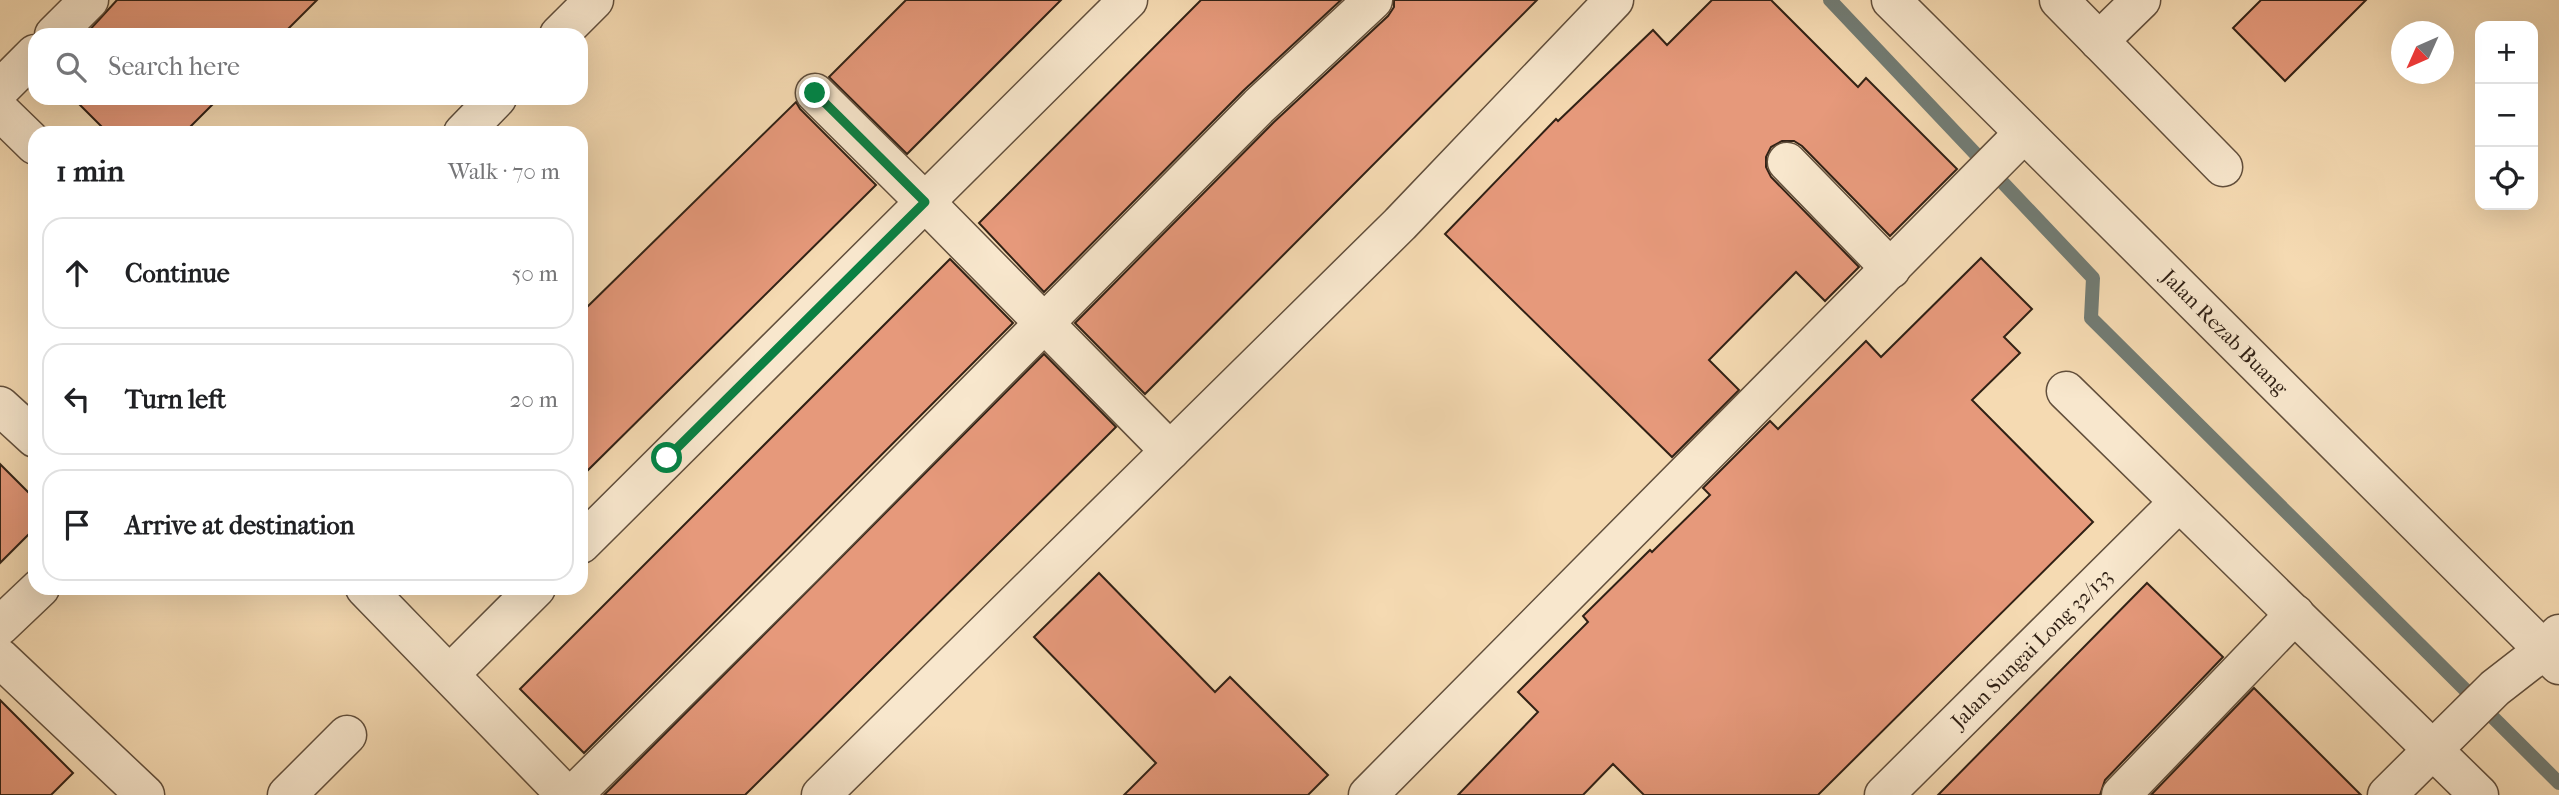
<!DOCTYPE html>
<html lang="en">
<head>
<meta charset="utf-8">
<style>
  :root { --surface:#fff; --page:#f6f6f6; --text:#202124; --muted:#757577; --line:#e0e0e0 }
  body { margin:0; font-family:"IM FELL French Canon",serif; background:var(--page); color:var(--text) }
  .controls { position:absolute; right:21px; top:21px; display:grid; overflow:hidden; border-radius:14px; box-shadow:0 7px 28px #0002 }
  .controls button { width:63px; height:63px; display:grid; place-items:center; padding:0; border:0; border-bottom:2px solid var(--line); background:var(--surface); color:var(--text); font:35px sans-serif }
  .compass { position:absolute; left:2391px; top:21px; width:63px; height:63px; border-radius:50%; background:var(--surface); box-shadow:0 7px 28px #0002; rotate:225deg }
  .stop { position:absolute; width:21px; height:21px; margin:-16px; border:5px solid #0b8043; border-radius:50%; background:#fff }
  .stop.end { background:#0b8043; border-color:#fff; box-shadow:0 2px 7px #0008 }
  .list { margin:0; padding:0; list-style:none }
  h2 { display:flex; justify-content:space-between; align-items:center; height:91px; margin:0; padding:0 28px; font-size:30px }
  h2 small { font-size:23px; font-weight:400; color:var(--muted) }
  .list li { display:grid; grid-template-columns:46px 1fr auto; gap:21px; align-items:center; box-sizing:border-box; height:112px; margin:0 14px 14px; padding:0 14px; border:2px solid var(--line); border-radius:21px }
  .list b { display:block; font-size:26px; white-space:nowrap }
  .list em { font-size:23px; font-style:normal; color:var(--muted) }
  .icon { flex:none; width:38px; height:38px; fill:none; stroke:currentColor; stroke-width:2; stroke-linecap:round; stroke-linejoin:round }
  .map { position:relative; flex:none; width:2559px; height:795px; overflow:hidden }
  .search { position:absolute; background:var(--surface); box-shadow:0 7px 28px #0002; left:28px; top:28px; width:560px; height:77px; display:flex; align-items:center; gap:18px; box-sizing:border-box; padding:0 24px; border-radius:21px; color:var(--muted); font-size:26px }
  .panel { position:absolute; background:var(--surface); box-shadow:0 7px 28px #0002; left:28px; top:126px; width:560px; height:469px; border-radius:21px }
  .map>svg:first-child { display:block }
  .lines { fill:none; stroke-linecap:round; stroke-linejoin:round }
  .stream { stroke:#727c74; stroke-width:14 }
  .building { fill:#e6997b; stroke:#312115; stroke-width:2 }
  .minor-casing { stroke:#624f3c; stroke-width:41 }
  .minor { stroke:#f8e7cd; stroke-width:38 }
  .route { stroke:#0b8043; stroke-width:9 }
  .labels { text-anchor:middle; dominant-baseline:central; stroke-width:6; stroke-linejoin:round; paint-order:stroke }
  .street-label { font-size:21px; fill:#312115; stroke:#f8e7cd }
</style>
</head>
<body>
<div class="map">
<svg width="2559" height="795" viewBox="0 0 2559 795">
  <rect width="100%" height="100%" fill="#f5dab2"/>
  <filter id="stains"><feTurbulence type="fractalNoise" baseFrequency=".00286" numOctaves="4"/><feColorMatrix values="0 0 0 0 .2 0 0 0 0 .09 0 0 0 0 .02 0 0 0 .5 -.17"/></filter>
  <radialGradient id="worn" r=".72"><stop offset=".6" stop-color="#630" stop-opacity="0"/><stop offset="1" stop-color="#630" stop-opacity=".3"/></radialGradient>
  <g class="lines">
    <path class="stream" d="M1830 0 2093 278 2091 318 2559 783"/>
  </g>
  <g class="building">
    <path d="M117 0H317L282 35H85Z"/>
    <path d="M906 0H1061L907 154 829 77Z"/>
    <path d="M1201 0H1341L1243 91 1044 292 979 223Z"/>
    <path d="M1394 0H1537L1145 394 1075 323 1274 122 1388 16 1394 7Z"/>
    <path d="M1712 0H1771L1858 87 1866 78 1957 169 1890 236 1802 146 1794 141H1782L1771 147 1766 157V167L1771 177 1859 267 1825 301 1796 272 1709 360 1739 390 1672 457 1445 234 1556 119 1558 121 1653 30 1667 45Z"/>
    <path d="M2261 0H2366L2285 81 2233 28Z"/>
    <path d="M73 98H219L184 133H108Z"/>
    <path d="M796 102 800 109 876 185 581 477V313Z"/>
    <path d="M1981 258 2032 309 2004 337 2020 353 1972 400 2093 522 1818 795H1644L1613 764 1583 795H1458L1538 712 1518 692 1588 622 1583 616 1650 550 1652 552 1710 495 1703 488 1770 421 1778 429 1866 341 1881 357Z"/>
    <path d="M950 259 1013 323 584 753 520 689Z"/>
    <path d="M1044 354 1116 427 745 795H604Z"/>
    <path d="M0 464 35 499V528L0 563Z"/>
    <path d="M1099 573 1215 692 1230 677 1328 775 1308 795H1124L1156 763 1034 637Z"/>
    <path d="M2147 583 2223 657 2105 780 2100 795H1938Z"/>
    <path d="M2254 688 2361 795H2151Z"/>
    <path d="M0 700 73 773 51 795H0Z"/>
  </g>
  <g class="lines">
    <g class="minor-casing">
      <g id="minor">
        <path id="s1" d="M1891 0 2559 665"/>
        <path d="M2059 0 2223 167"/>
        <path d="M54 35 89 0"/>
        <path d="M559 35 594 0"/>
        <path d="M2099 41 2141 0"/>
        <path d="M0 89 35 54"/>
        <path d="M815 93 925 202 1170 451"/>
        <path d="M0 111 35 145"/>
        <path d="M463 133 497 98"/>
        <path d="M1787 162 1891 269"/>
        <path d="M2066 391 2479 795"/>
        <path d="M0 406 35 438"/>
        <path d="M581 544 1128 0"/>
        <path d="M365 588 566 795"/>
        <path d="M0 626 40 588"/>
        <path d="M0 658 145 795"/>
        <path d="M450 674 536 588"/>
        <path d="M287 795 347 735"/>
        <path d="M573 795 803 567 1259 106 1373 0"/>
        <path d="M821 795 1400 224 1614 0"/>
        <path d="M1368 795 2024 133"/>
        <path id="s2" d="M1884 795 2179 502"/>
        <path d="M2121 795 2295 614"/>
        <path d="M2387 795 2495 688 2544 650 2559 634"/>
      </g>
    </g>
    <use href="#minor" class="minor"/>
  </g>
  <g class="lines">
    <path class="route" d="M667 458 925 202 815 93"/>
  </g>
  <g class="labels">
    <g class="street-label">
      <text stroke="none"><textPath href="#s1" startOffset="471">Jalan Rezab Buang</textPath></text>
      <text stroke="none"><textPath href="#s2" startOffset="208">Jalan Sungai Long 32/133</textPath></text>
    </g>
  </g>
  <rect width="100%" height="100%" filter="url(#stains)"/>
  <rect width="100%" height="100%" fill="url(#worn)"/>
</svg>
<div class="controls">
<button>+</button>
<button>−</button>
<button><svg class="icon" aria-label="locate" viewBox="0 0 24 24"><circle cx="12" cy="12" r="6"/><path d="M12 2v4M12 18v4M2 12h4M18 12h4"/></svg></button>
</div>
<svg class="compass" viewBox="-18 -18 36 36"><path d="M0-13l5 13h-10z" fill="#e53935"/><path d="M0 13l5-13h-10z" fill="#757577"/></svg>
<div class="stop" style="left:667px;top:458px"></div>
<div class="stop end" style="left:815px;top:93px"></div>
<div class="search"><svg class="icon" aria-label="search" viewBox="0 0 24 24"><circle cx="10" cy="10" r="6"/><path d="M15 15l6 6"/></svg>Search here</div>
<section class="panel">
<h2>1 min<small>Walk · 70 m</small></h2>
<ul class="list">
<li><svg class="icon" aria-label="ahead" viewBox="0 0 24 24"><path d="M12 20V5M6 11l6-6 6 6"/></svg><div><b>Continue</b></div><em>50 m</em></li>
<li><svg class="icon" aria-label="left" viewBox="0 0 24 24"><path d="M17 20v-9H6M10 6l-5 5 5 5"/></svg><div><b>Turn left</b></div><em>20 m</em></li>
<li><svg class="icon" aria-label="arrive" viewBox="0 0 24 24"><path d="M6 21V4h12l-3 4 3 4H6"/></svg><div><b>Arrive at destination</b></div></li>
</ul>
</section>
</div>
</body>
</html>
